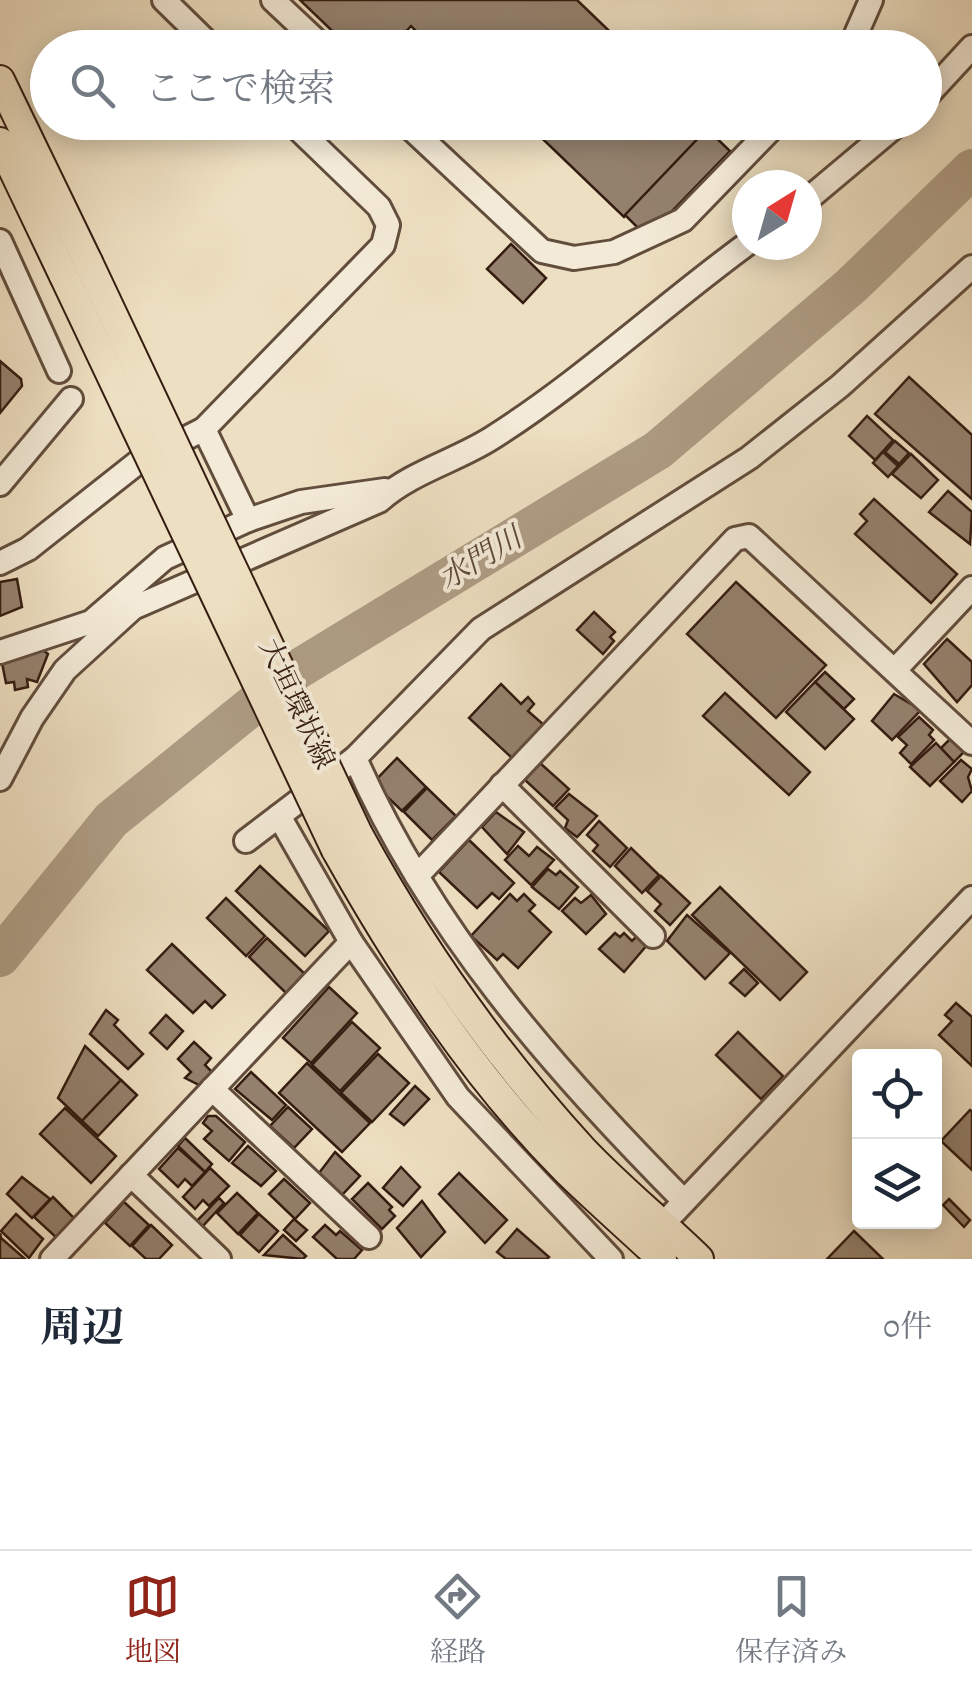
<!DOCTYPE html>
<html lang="ja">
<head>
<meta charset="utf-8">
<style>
  :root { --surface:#fff; --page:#f6f6f7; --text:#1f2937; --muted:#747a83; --line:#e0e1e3; --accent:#8f2418 }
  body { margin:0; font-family:Alegreya,"Noto Serif JP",serif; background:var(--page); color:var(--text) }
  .controls { position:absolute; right:30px; bottom:30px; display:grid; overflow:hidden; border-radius:10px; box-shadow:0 5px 25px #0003 }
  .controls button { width:90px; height:90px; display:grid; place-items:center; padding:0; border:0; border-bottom:2px solid var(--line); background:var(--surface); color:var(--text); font:50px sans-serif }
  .compass { position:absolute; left:732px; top:170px; width:90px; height:90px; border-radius:50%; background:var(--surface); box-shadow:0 5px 25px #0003; rotate:37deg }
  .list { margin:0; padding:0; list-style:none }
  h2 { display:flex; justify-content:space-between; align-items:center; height:130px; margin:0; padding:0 40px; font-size:42px }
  h2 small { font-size:32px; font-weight:400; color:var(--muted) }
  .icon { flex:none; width:55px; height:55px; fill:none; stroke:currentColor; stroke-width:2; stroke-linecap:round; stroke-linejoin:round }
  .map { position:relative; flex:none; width:972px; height:1259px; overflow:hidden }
  .search { position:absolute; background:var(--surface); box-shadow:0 5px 25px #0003; left:30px; right:30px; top:30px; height:110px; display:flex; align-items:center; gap:25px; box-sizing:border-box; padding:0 35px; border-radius:55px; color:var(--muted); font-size:38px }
  .sheet { height:290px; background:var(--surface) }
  nav { display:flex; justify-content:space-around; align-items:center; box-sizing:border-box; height:140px; border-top:2px solid var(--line); background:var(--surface); font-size:28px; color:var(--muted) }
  nav a { display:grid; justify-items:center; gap:5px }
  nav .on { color:var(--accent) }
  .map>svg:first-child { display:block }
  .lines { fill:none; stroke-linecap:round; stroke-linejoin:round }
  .river { stroke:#ae9d85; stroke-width:40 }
  .building { fill:#94816d; stroke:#341c11; stroke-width:2.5 }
  .minor-casing { stroke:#624d3d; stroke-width:28 }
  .major-casing { stroke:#341c11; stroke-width:32 }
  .minor { stroke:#f3ead7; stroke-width:22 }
  .major { stroke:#eddfc1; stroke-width:28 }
  .major-bridge-casing { stroke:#341c11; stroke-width:32; stroke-linecap:butt }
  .major-bridge { stroke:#eddfc1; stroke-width:28 }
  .labels { text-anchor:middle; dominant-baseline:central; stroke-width:8; stroke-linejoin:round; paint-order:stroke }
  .street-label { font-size:28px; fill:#341c11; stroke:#f3ead7 }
  .water-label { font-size:30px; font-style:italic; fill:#5f493a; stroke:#f3ead7 }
</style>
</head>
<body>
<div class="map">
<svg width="972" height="1259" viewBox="0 0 972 1259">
  <rect width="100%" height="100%" fill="#eddfc1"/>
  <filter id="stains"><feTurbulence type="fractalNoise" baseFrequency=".002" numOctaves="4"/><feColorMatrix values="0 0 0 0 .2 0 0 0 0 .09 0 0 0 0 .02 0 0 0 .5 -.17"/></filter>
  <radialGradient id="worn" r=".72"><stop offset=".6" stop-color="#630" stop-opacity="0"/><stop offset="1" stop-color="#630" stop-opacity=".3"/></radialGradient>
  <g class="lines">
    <path class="river" d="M0 957 111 820 295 671 658 450 851 286 972 169"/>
  </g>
  <g class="building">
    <path d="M300 0H577L627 48H446L432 34 426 41 411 26 391 48H350Z"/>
    <path d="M525 122H706L710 126 624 217Z"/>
    <path d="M707 129 730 151 647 237 625 215Z"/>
    <path d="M511 244 546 278 523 303 487 269Z"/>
    <path d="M0 361 21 379 22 386 0 413Z"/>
    <path d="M909 377 972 435V499L875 414Z"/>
    <path d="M867 416 893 440 875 460 849 436Z"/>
    <path d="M895 441 909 453 899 464 885 452Z"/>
    <path d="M883 452 898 466 888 477 873 463Z"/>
    <path d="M911 454 938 480 921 498 892 474Z"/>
    <path d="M948 491 972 512 970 544 929 512Z"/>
    <path d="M874 499 957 574 931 603 855 534 867 521 860 514Z"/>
    <path d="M17 579 22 607 0 616V582Z"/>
    <path d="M736 582 826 665 776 718 687 634Z"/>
    <path d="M594 612 615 632 610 637 614 641 603 654 577 630Z"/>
    <path d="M947 639 972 662V685L957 702 924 664Z"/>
    <path d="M43 650 48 654 37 682 27 679 28 687 15 690 14 682 6 683 1 658Z"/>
    <path d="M825 672 854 699 844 709 815 682Z"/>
    <path d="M815 682 854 719 825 749 786 712Z"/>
    <path d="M501 684 521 704 528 697 534 704 528 711 544 725 512 758 469 718Z"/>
    <path d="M725 693 810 772 789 795 703 716Z"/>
    <path d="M894 694 921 710 892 740 872 721Z"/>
    <path d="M919 717 933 730 929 735 934 740 911 764 900 753 907 745 898 737Z"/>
    <path d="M951 738 965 751 954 762 941 748Z"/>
    <path d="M936 743 954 762 930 786 910 767Z"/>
    <path d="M397 758 426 787 402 811 373 783Z"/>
    <path d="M961 760 972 769 968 777 972 791 962 802 940 781Z"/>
    <path d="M540 763 569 789 553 806 525 780Z"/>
    <path d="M427 788 456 816 432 840 404 812Z"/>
    <path d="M569 794 597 816 577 837 565 828 568 820 555 808Z"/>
    <path d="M496 812 524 832 507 854 482 827Z"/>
    <path d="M599 821 627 848 610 867 593 851 598 845 587 835Z"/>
    <path d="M469 840 514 883 499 899 492 893 477 908 439 872Z"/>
    <path d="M518 846 529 856 537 847 554 860 531 885 505 860Z"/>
    <path d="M631 848 659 875 642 893 615 866Z"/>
    <path d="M260 866 329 931 305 956 236 891Z"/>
    <path d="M548 869 556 875 560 871 578 887 559 909 532 887Z"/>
    <path d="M661 876 690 903 670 925 655 911 661 904 647 891Z"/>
    <path d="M720 887 807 972 780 1000 692 915Z"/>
    <path d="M510 894 517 901 524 894 535 905 529 911 551 932 518 968 503 954 497 960 471 936Z"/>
    <path d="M591 895 606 914 586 934 562 911 575 898 581 903Z"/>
    <path d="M226 898 265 936 246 956 207 918Z"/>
    <path d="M687 915 730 953 705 979 667 941Z"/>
    <path d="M615 933 620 937 624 933 632 941 637 936 647 945 624 972 599 949Z"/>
    <path d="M267 938 306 975 287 994 249 957Z"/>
    <path d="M172 944 225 995 212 1008 205 1001 193 1013 147 970Z"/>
    <path d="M744 969 758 983 745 996 730 983Z"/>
    <path d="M329 987 357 1013 311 1063 283 1038Z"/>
    <path d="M956 1003 972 1017V1066L939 1035 952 1021 945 1015Z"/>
    <path d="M106 1010 118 1020 114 1025 143 1054 128 1069 90 1034Z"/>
    <path d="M166 1015 183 1031 167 1049 150 1033Z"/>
    <path d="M352 1022 380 1048 340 1091 312 1065Z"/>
    <path d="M738 1032 783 1076 761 1099 716 1055Z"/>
    <path d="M194 1042 211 1058 205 1065 215 1075 203 1087 185 1078 191 1072 178 1059Z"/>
    <path d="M85 1046 121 1080 82 1121 58 1098Z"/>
    <path d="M378 1054 409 1083 372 1122 341 1093Z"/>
    <path d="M307 1063 370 1123 342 1152 279 1093Z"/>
    <path d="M251 1072 286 1105 272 1120 235 1089Z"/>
    <path d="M121 1080 137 1095 98 1136 82 1121Z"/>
    <path d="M415 1086 429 1099 404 1125 390 1114Z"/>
    <path d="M288 1107 312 1129 294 1148 270 1126Z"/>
    <path d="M65 1108 116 1156 91 1183 40 1134Z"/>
    <path d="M970 1110 972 1112V1170L941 1141Z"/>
    <path d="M208 1116H216L245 1142 229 1161 204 1139 212 1131 203 1123Z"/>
    <path d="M185 1138 212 1164 205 1172 178 1146Z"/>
    <path d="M248 1146 276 1171 261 1186 232 1163Z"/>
    <path d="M178 1148 205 1172 192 1186 185 1179 178 1187 159 1169Z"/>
    <path d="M335 1152 360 1176 342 1195 319 1173Z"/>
    <path d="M401 1167 420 1187 403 1206 383 1188Z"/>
    <path d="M210 1168 229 1186 209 1206 203 1200 195 1209 183 1197Z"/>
    <path d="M459 1173 507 1220 485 1243 439 1194Z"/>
    <path d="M22 1177 50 1199 32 1218 7 1194Z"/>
    <path d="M284 1179 310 1203 295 1219 269 1194Z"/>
    <path d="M368 1183 392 1207 389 1210 395 1216 382 1229 352 1199Z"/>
    <path d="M237 1193 258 1213 238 1234 217 1213Z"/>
    <path d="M53 1197 75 1219 59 1240 34 1217Z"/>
    <path d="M219 1198 224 1203 202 1227 196 1222Z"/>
    <path d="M949 1199 970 1220 964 1227 943 1205Z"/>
    <path d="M422 1201 445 1232 421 1257 397 1228Z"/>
    <path d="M124 1202 149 1225 130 1246 105 1223Z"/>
    <path d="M16 1214 43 1239 29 1258 1 1231Z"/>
    <path d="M259 1214 278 1231 259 1252 240 1235Z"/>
    <path d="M294 1219 307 1230 296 1241 284 1230Z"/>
    <path d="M151 1225 172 1245 159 1259H146L132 1246Z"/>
    <path d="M325 1225 336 1235 340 1231 362 1250 354 1259H337L313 1237Z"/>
    <path d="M517 1229 549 1257 547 1259H506L497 1252Z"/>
    <path d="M854 1231 883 1259H827Z"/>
    <path d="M0 1233 1 1238 25 1259H0Z"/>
    <path d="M283 1235 306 1256 303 1259 264 1255Z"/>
  </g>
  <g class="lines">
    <g class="minor-casing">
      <g id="minor">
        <path d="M164 0 213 48"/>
        <path d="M273 0 324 48"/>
        <path d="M850 48 871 0"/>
        <path d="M924 99 972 47"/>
        <path d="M404 122 542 251 574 258 614 252 683 220 778 122"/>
        <path d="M807 200 900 122"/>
        <path d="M0 241 59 371"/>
        <path d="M204 429 248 520 301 502 385 490"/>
        <path d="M0 484 71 399"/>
        <path d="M0 563 28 549 137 463 204 429 383 245 388 225 379 207 291 122"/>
        <path d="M0 652 91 622 165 558 248 520"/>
        <path d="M895 670 972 588"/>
        <path d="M355 758C430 929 553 1069 684 1201"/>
        <path d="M0 779 32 718 65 670 133 608 379 501C411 472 456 461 492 438 582 381 661 307 747 244"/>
        <path d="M502 785 653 936"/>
        <path d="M279 816 351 942 458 1097 611 1259"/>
        <path d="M246 841 355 758 481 629 749 458 840 386 972 267"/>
        <path d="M417 876 735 539 749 536 972 743"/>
        <path d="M212 1089 369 1237"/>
        <path d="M131 1175 219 1259"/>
        <path d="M663 1224 972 898"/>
        <path d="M52 1259 351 942"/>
      </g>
    </g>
    <g class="major-casing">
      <g id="major">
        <path d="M0 80 88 262"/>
        <path d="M0 142 64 276"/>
        <path d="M358 834C420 948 495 1054 583 1150 619 1188 661 1222 699 1259"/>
        <path d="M336 850C400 964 474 1078 567 1171 598 1201 631 1230 662 1259"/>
      </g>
    </g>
    <use href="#minor" class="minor"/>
    <use href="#major" class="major"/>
    <g class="major-bridge-casing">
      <g id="major-bridge">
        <path d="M88 262 358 834"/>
        <path d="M64 276 336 850"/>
      </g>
    </g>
    <use href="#major-bridge" class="major-bridge"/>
  </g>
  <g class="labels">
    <g class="street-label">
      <text transform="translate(297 704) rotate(65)">大垣環状線</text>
    </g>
    <g class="water-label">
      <text transform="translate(480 558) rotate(-31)">水門川</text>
    </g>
  </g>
  <rect width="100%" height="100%" filter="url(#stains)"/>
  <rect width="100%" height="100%" fill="url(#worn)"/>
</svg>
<div class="controls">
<button><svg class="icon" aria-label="locate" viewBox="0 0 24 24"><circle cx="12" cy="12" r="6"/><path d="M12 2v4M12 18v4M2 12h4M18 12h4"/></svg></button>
<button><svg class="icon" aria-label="layers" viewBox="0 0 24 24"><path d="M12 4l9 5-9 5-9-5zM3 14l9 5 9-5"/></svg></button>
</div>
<svg class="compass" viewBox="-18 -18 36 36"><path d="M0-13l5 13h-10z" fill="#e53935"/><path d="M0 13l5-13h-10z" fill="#747a83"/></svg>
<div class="search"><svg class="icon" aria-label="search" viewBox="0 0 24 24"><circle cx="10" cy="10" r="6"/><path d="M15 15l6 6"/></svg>ここで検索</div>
</div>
<section class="sheet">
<h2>周辺<small>0件</small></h2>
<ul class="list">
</ul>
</section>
<nav>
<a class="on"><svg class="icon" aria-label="map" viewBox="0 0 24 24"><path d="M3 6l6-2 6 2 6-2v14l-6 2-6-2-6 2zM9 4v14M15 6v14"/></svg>地図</a>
<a><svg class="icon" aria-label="directions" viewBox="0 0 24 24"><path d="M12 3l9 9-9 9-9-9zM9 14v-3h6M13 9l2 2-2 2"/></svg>経路</a>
<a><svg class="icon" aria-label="saved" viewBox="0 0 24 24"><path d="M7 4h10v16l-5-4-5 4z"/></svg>保存済み</a>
</nav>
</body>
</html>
